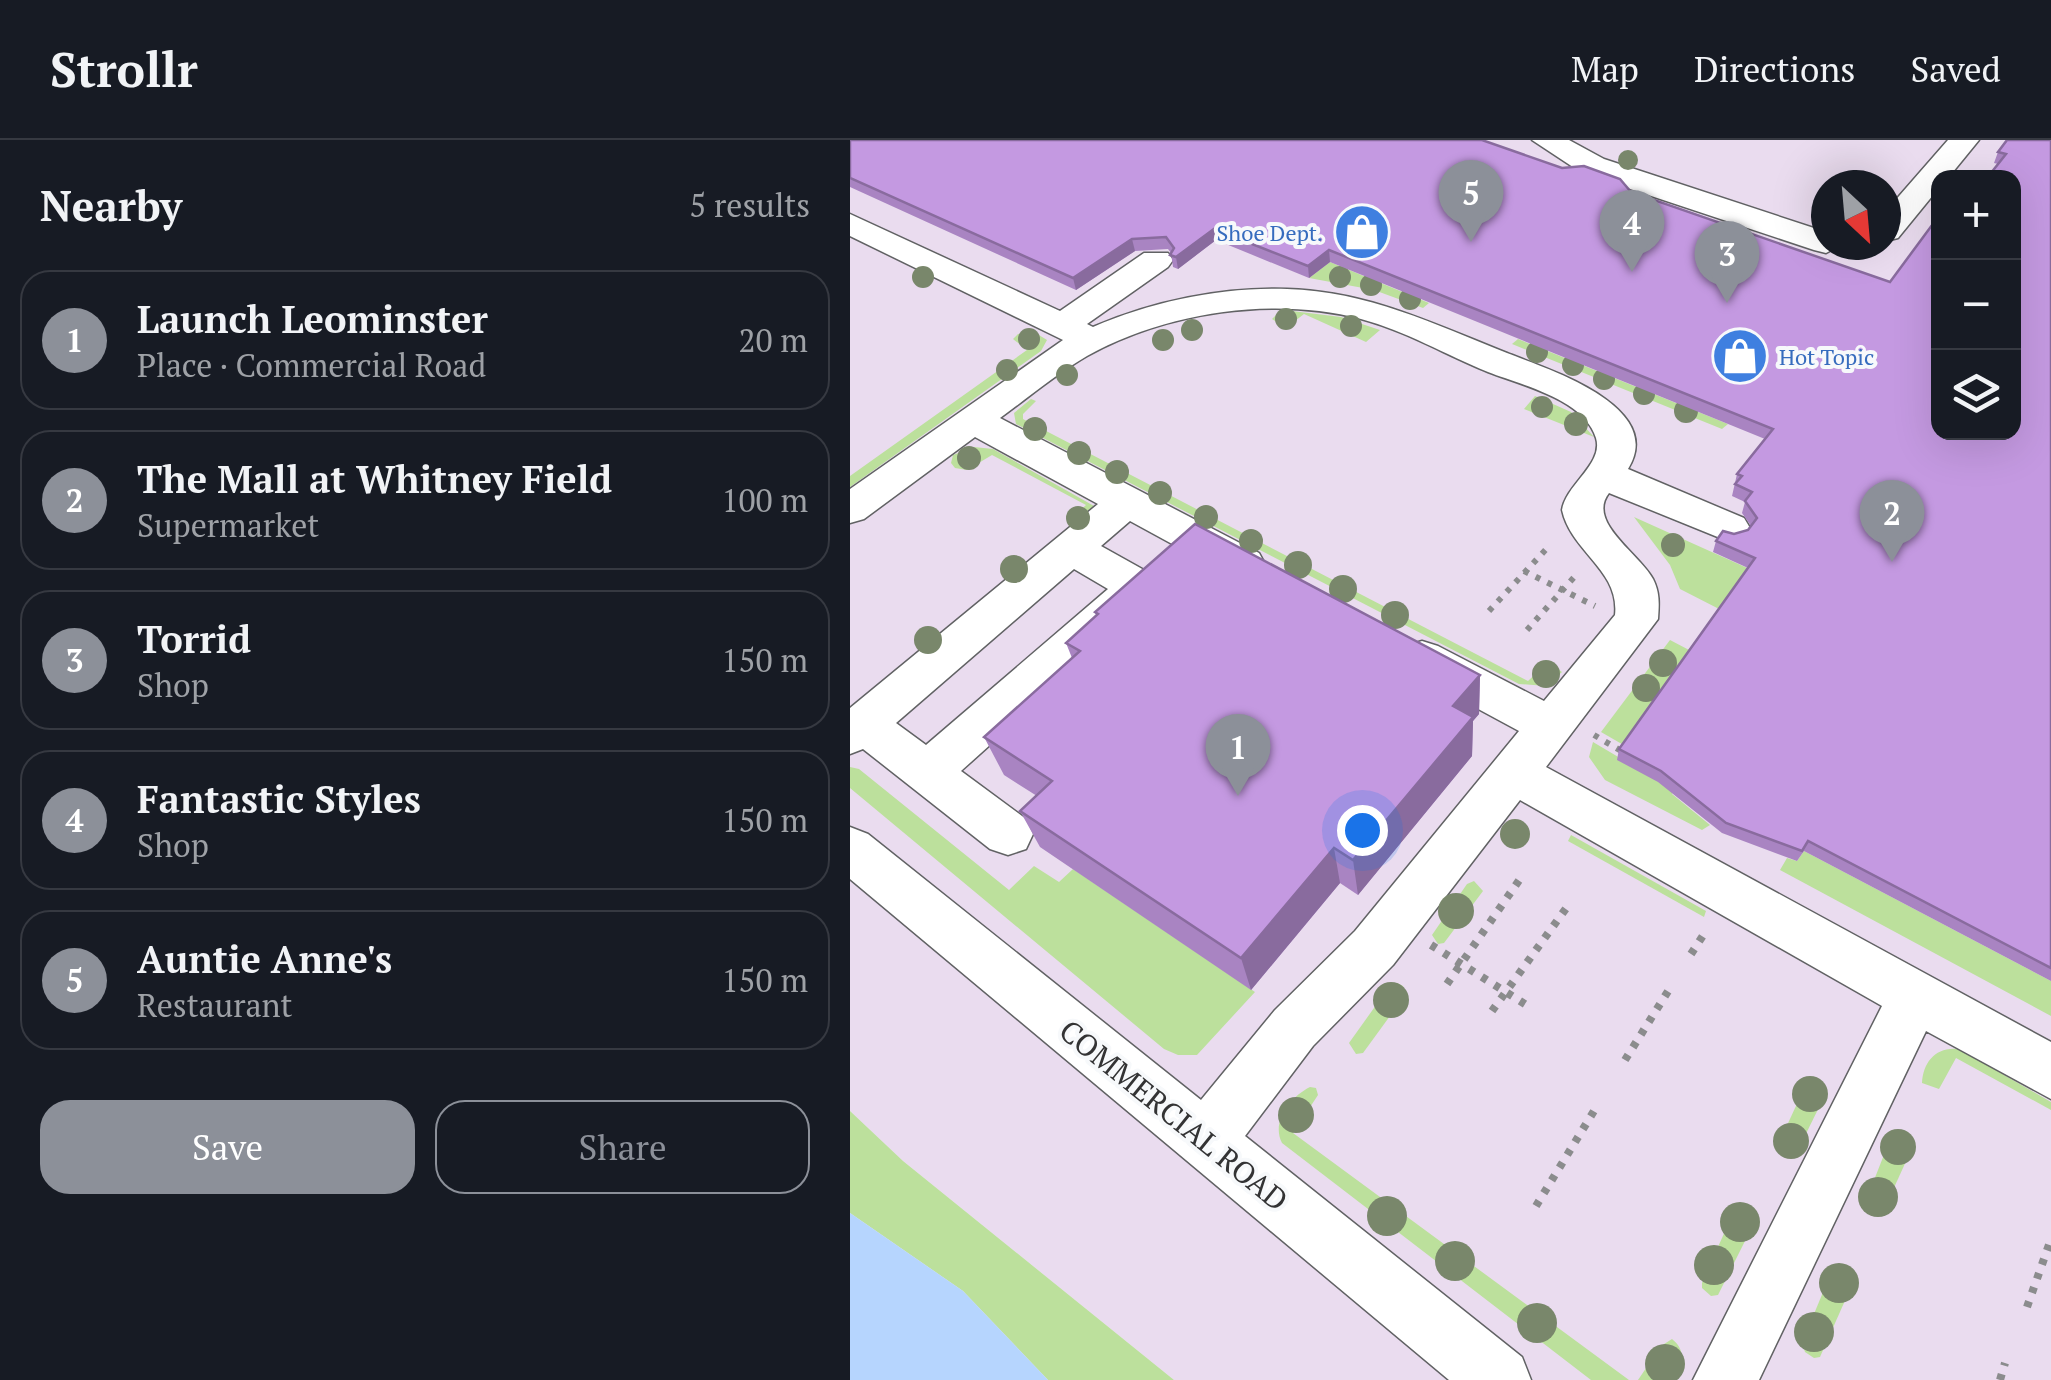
<!DOCTYPE html>
<html lang="en">
<head>
<meta charset="utf-8">
<style>
  :root { --surface:#171b24; --page:#242831; --text:#f1f3f6; --muted:#9ea1a6; --line:#363941; --accent:#8c9099 }
  body { margin:0; font-family:"PT Serif",serif; background:var(--page); color:var(--text) }
  .controls { position:absolute; right:30px; top:30px; display:grid; overflow:hidden; border-radius:20px; box-shadow:0 10px 40px #0002 }
  .controls button { width:90px; height:90px; display:grid; place-items:center; padding:0; border:0; border-bottom:2px solid var(--line); background:var(--surface); color:var(--text); font:50px sans-serif }
  .compass { position:absolute; left:961px; top:30px; width:90px; height:90px; border-radius:50%; background:var(--surface); box-shadow:0 10px 40px #0002; rotate:154deg }
  .you { position:absolute; left:512px; top:690px; width:35px; height:35px; margin:-25px; border:8px solid #fff; border-radius:50%; background:#1a73e8; box-shadow:0 0 0 15px #1a73e833 }
  .badge { display:grid; place-items:center; width:65px; height:65px; border-radius:50%; background:var(--accent); color:#fff; font-size:32px; font-weight:700 }
  .pin { position:absolute; translate:-50% -82px; filter:drop-shadow(0 2px 5px #0008) }
  .pin::after { content:''; position:absolute; top:52px; width:35px; height:30px; background:inherit; clip-path:polygon(0 0,100% 0,50% 100%) }
  .list { margin:0; padding:0; list-style:none }
  h2 { display:flex; justify-content:space-between; align-items:center; height:130px; margin:0; padding:0 40px; font-size:42px }
  h2 small { font-size:32px; font-weight:400; color:var(--muted) }
  .list li { display:grid; grid-template-columns:65px 1fr auto; gap:30px; align-items:center; box-sizing:border-box; height:140px; margin:0 20px 20px; padding:0 20px; border:2px solid var(--line); border-radius:30px }
  .list b { display:block; font-size:38px; white-space:nowrap }
  .list p { margin:0; font-size:32px; white-space:nowrap; color:var(--muted) }
  .list em { font-size:32px; font-style:normal; color:var(--muted) }
  .actions { display:flex; gap:20px; padding:30px 40px }
  .actions a { flex:1; padding:22px 0; border:2px solid var(--accent); border-radius:30px; text-align:center; font-size:35px; color:var(--accent) }
  .actions .main { background:var(--accent); color:#fff }
  .icon { flex:none; width:55px; height:55px; fill:none; stroke:currentColor; stroke-width:2; stroke-linecap:round; stroke-linejoin:round }
  .map { position:relative; flex:none; width:1201px; height:1240px; overflow:hidden }
  header { display:flex; align-items:center; gap:60px; box-sizing:border-box; height:140px; padding:0 50px; background:var(--surface); border-bottom:2px solid var(--line) }
  header strong { font-size:48px }
  nav { display:flex; gap:55px; margin-inline-start:auto; font-size:35px }
  main { display:flex }
  aside { flex:1; background:var(--surface) }
  .map>svg:first-child { display:block }
  .commercial { fill:#eadcef; fill-rule:evenodd }
  .green { fill:#bce09c }
  .water { fill:#b6d5fe }
  .lines { fill:none; stroke-linecap:round; stroke-linejoin:round }
  .minor-casing { stroke:#616264; stroke-width:3 }
  .path-far1 { stroke:#8b8c8d; stroke-width:6; stroke-dasharray:5 8; stroke-linecap:butt }
  .path { stroke:#8b8c8d; stroke-width:8; stroke-dasharray:6 9; stroke-linecap:butt }
  .minor { fill:#fff; fill-rule:evenodd }
  .tree { fill:#79876b }
  .wall { fill:#a984c2 }
  .shaded-wall { fill:#896b9e }
  .building { fill:#c499e1; stroke:#896b9e; stroke-width:2.5 }
  .labels { text-anchor:middle; dominant-baseline:central; stroke-width:8; stroke-linejoin:round; paint-order:stroke }
  .far-shop-label { font-size:22px; fill:#366cbe; stroke:#f7f9fb; text-anchor:end }
  .near-street-label { font-size:30px; fill:#333334; stroke:#f7f9fb }
</style>
</head>
<body>
<header>
<strong>Strollr</strong>
<nav><a>Map</a><a>Directions</a><a>Saved</a></nav>
</header>
<main>
<aside>
<h2>Nearby<small>5 results</small></h2>
<ul class="list">
<li><span class="badge">1</span><div><b>Launch Leominster</b><p>Place · Commercial Road</p></div><em>20 m</em></li>
<li><span class="badge">2</span><div><b>The Mall at Whitney Field</b><p>Supermarket</p></div><em>100 m</em></li>
<li><span class="badge">3</span><div><b>Torrid</b><p>Shop</p></div><em>150 m</em></li>
<li><span class="badge">4</span><div><b>Fantastic Styles</b><p>Shop</p></div><em>150 m</em></li>
<li><span class="badge">5</span><div><b>Auntie Anne's</b><p>Restaurant</p></div><em>150 m</em></li>
</ul>
<div class="actions"><a class="main">Save</a><a>Share</a></div>
</aside>
<div class="map">
<svg width="1201" height="1240" viewBox="0 0 1201 1240">
  <rect width="100%" height="100%" fill="#eaebed"/>
  <path class="commercial" d="M0 0H1201V1240H324L53 1021 0 971ZM1088 38H1164V292H1088ZM976 45H1036V105H976Z"/>
  <g class="green">
    <path d="M480 122 579 163 573 168 524 150 459 138Z"/>
    <path d="M442 171 491 177 530 190 516 202 454 174 436 188 422 179 428 173Z"/>
    <path d="M184 192 197 200 191 211 0 347V336L177 210 163 199 168 194Z"/>
    <path d="M668 199 878 284 872 289 662 204Z"/>
    <path d="M685 256 721 272 744 297 674 269Z"/>
    <path d="M181 259 186 261 173 274V279L678 541 698 522 712 532 696 546 669 544 166 284 164 273Z"/>
    <path d="M124 307 143 309 244 366 226 380 224 376 236 365 142 315 117 330 105 328 101 323 103 315Z"/>
    <path d="M784 377 904 431 871 470 830 449 820 425Z"/>
    <path d="M820 500 841 511 777 607 751 592Z"/>
    <path d="M743 602 824 650 822 654 860 685 852 690 755 640 739 617Z"/>
    <path d="M0 627 9 629 159 750 184 726 209 742 223 729 405 852 347 915H328L314 909 0 648Z"/>
    <path d="M721 695 856 771 854 777 718 701Z"/>
    <path d="M954 711 1201 841V876L930 730 937 718 947 721Z"/>
    <path d="M624 741 633 751 594 803 588 804 582 795 617 744Z"/>
    <path d="M547 843 553 846 556 854 513 913 506 914 499 903 539 847Z"/>
    <path d="M1109 909 1201 962V970L1106 918 1089 949 1072 943C1073 922 1086 906 1109 909Z"/>
    <path d="M964 939 977 951 945 1016H938L928 1005 957 942Z"/>
    <path d="M460 947 466 948 468 955 443 993 779 1240H741L432 1003C421 982 440 957 460 947Z"/>
    <path d="M0 971 53 1021 324 1240H198L113 1151 0 1073Z"/>
    <path d="M1049 993 1057 996 1063 1006 1032 1074 1026 1076 1018 1072 1015 1063 1041 997Z"/>
    <path d="M893 1067 900 1071 905 1081 868 1155 861 1156 852 1148V1143L884 1071Z"/>
    <path d="M991 1124 999 1128 1005 1138 970 1217 964 1218 955 1212 952 1203 983 1128Z"/>
    <path d="M822 1199C838 1212 831 1224 823 1240H788L811 1206Z"/>
  </g>
  <path class="water" d="M0 1073 113 1151 198 1240H0Z"/>
  <g class="lines">
    <g class="minor-casing">
      <g id="minor">
        <path d="M682 0H719L754 19 976 92V105H991L976 113 964 110 732 33Z"/>
        <path d="M1098 0H1129L1098 38H1088V49L1048 98 1036 101V71Z"/>
        <path d="M0 74 210 171 294 113H318L323 120 318 127 237 184 243 187C303 161 372 147 437 149 517 151 584 184 657 213 697 229 817 266 778 329L894 378 900 388 894 398 880 402 759 353C736 382 790 414 803 439 810 453 809 464 808 479L696 627 1201 902V959L1076 891 909 1240H843L1032 866 670 660 543 825 463 906 395 996 672 1217 681 1240H599L0 739V687L18 694 351 960 425 870 505 791 669 591 556 530 550 518 556 506 572 501 588 506 694 561 765 475C770 430 721 412 712 370 716 344 754 324 746 298 734 259 671 245 638 232 596 215 556 191 511 179 423 156 317 172 237 216 206 234 179 257 150 278L409 413 415 424 409 435 394 439 379 435 280 381 251 406 294 430 306 450 300 461 111 631 176 679 183 694 176 709 158 715 140 709 13 609 0 614V568L248 364 125 297 14 379 0 383V349L213 200 0 96ZM224 429 258 449 76 605 46 583Z"/>
      </g>
    </g>
    <g class="path-far1">
      <path d="M674 431 745 466"/>
      <path d="M639 471 700 405"/>
      <path d="M677 490 726 435"/>
      <path d="M744 595 773 612"/>
    </g>
    <g class="path">
      <path d="M581 805 678 866"/>
      <path d="M841 814 856 791"/>
      <path d="M597 844 670 739"/>
      <path d="M642 871 717 767"/>
      <path d="M775 920 820 848"/>
      <path d="M686 1066 747 966"/>
      <path d="M1177 1167 1201 1099"/>
      <path d="M1150 1240 1155 1223"/>
    </g>
    <use href="#minor" class="minor"/>
  </g>
  <g class="tree">
    <circle cx="778" cy="20" r="10"/>
    <circle cx="73" cy="137" r="11"/>
    <circle cx="490" cy="137" r="11"/>
    <circle cx="521" cy="145" r="11"/>
    <circle cx="560" cy="159" r="11"/>
    <circle cx="436" cy="179" r="11"/>
    <circle cx="501" cy="186" r="11"/>
    <circle cx="342" cy="190" r="11"/>
    <circle cx="179" cy="199" r="11"/>
    <circle cx="313" cy="200" r="11"/>
    <circle cx="687" cy="212" r="11"/>
    <circle cx="723" cy="225" r="11"/>
    <circle cx="157" cy="230" r="11"/>
    <circle cx="217" cy="235" r="11"/>
    <circle cx="754" cy="239" r="11"/>
    <circle cx="794" cy="254" r="11"/>
    <circle cx="692" cy="267" r="11"/>
    <circle cx="836" cy="271" r="12"/>
    <circle cx="726" cy="284" r="12"/>
    <circle cx="185" cy="289" r="12"/>
    <circle cx="229" cy="313" r="12"/>
    <circle cx="119" cy="318" r="12"/>
    <circle cx="267" cy="332" r="12"/>
    <circle cx="310" cy="353" r="12"/>
    <circle cx="356" cy="377" r="12"/>
    <circle cx="228" cy="378" r="12"/>
    <circle cx="401" cy="401" r="12"/>
    <circle cx="823" cy="405" r="12"/>
    <circle cx="448" cy="425" r="14"/>
    <circle cx="164" cy="429" r="14"/>
    <circle cx="493" cy="449" r="14"/>
    <circle cx="545" cy="475" r="14"/>
    <circle cx="78" cy="500" r="14"/>
    <circle cx="813" cy="523" r="14"/>
    <circle cx="696" cy="534" r="14"/>
    <circle cx="796" cy="548" r="14"/>
    <circle cx="665" cy="694" r="15"/>
    <circle cx="606" cy="771" r="18"/>
    <circle cx="541" cy="860" r="18"/>
    <circle cx="960" cy="954" r="18"/>
    <circle cx="446" cy="975" r="18"/>
    <circle cx="941" cy="1001" r="18"/>
    <circle cx="1048" cy="1007" r="18"/>
    <circle cx="1028" cy="1057" r="20"/>
    <circle cx="537" cy="1076" r="20"/>
    <circle cx="890" cy="1082" r="20"/>
    <circle cx="605" cy="1121" r="20"/>
    <circle cx="864" cy="1125" r="20"/>
    <circle cx="989" cy="1143" r="20"/>
    <circle cx="687" cy="1183" r="20"/>
    <circle cx="964" cy="1192" r="20"/>
    <circle cx="815" cy="1224" r="20"/>
  </g>
  <g class="wall">
    <path d="M0 0H635L634 1 781 52 1088 292 1148 24 1144 23 1148 12 1201 0V841L954 711 947 721 872 693 808 642 767 620 769 609 898 428 863 412 866 401 898 390 901 386 892 373 895 362 882 356 887 334 915 299 480 122 459 138 366 100 328 129 323 127 321 113 318 109 285 111 226 150 0 47Z"/>
    <path d="M245 472 630 535 629 574 623 581 622 616 508 755 490 743 401 850 190 707 170 671 187 656 154 635 134 597 222 518 216 503 246 475Z"/>
  </g>
  <g class="shaded-wall">
    <path d="M364 89 366 100 328 129 326 117Z"/>
    <path d="M282 99 285 111 226 150 223 138Z"/>
    <path d="M479 110 480 122 459 138 458 126Z"/>
    <path d="M630 535 629 574 623 581 622 616 508 755 503 720 603 566Z"/>
    <path d="M484 708 490 743 401 850 391 818Z"/>
  </g>
  <g class="building">
    <path d="M0 0H632L712 28 734 26 770 39 781 52 1040 142 1088 77V292H1164V38H1137L1156 14 1148 12 1157 0H1201V828L958 701 952 711 876 683 811 631 769 609 905 418 866 401 873 391 884 394 898 390 907 378 895 361 902 352 885 344 892 336 887 334 923 289 479 110 458 126 364 89 326 117 320 115 324 108 316 97 282 99 223 138 0 38Z"/>
    <path d="M345 384 630 535 603 566 623 577 503 720 484 708 391 818 170 671 202 641 134 597 230 511 216 503 248 474 245 472Z"/>
  </g>
  <defs>
    <g id="shop-disc" transform="scale(2.875)"><circle r="9.5" fill="#3f7fe0" stroke="#f7f9fb"/><path d="M-5-2.5h2.3a2.7 3.5 0 0 1 5.4 0H5L5.5 6h-11ZM-1.5-2.5h3a1.5 2.3 0 0 0-3 0Z" fill="#fff"/></g>
  </defs>
  <g fill-rule="evenodd">
    <use href="#shop-disc" x="512" y="92"/>
    <use href="#shop-disc" x="890" y="216"/>
  </g>
  <g class="labels">
    <g class="far-shop-label">
      <text x="473" y="92">Shoe Dept.</text>
      <text x="929" y="216" text-anchor="start">Hot Topic</text>
    </g>
    <g class="near-street-label">
      <text transform="translate(324 975) rotate(39)">COMMERCIAL ROAD</text>
    </g>
  </g>
</svg>
<div class="controls">
<button>+</button>
<button>−</button>
<button><svg class="icon" aria-label="layers" viewBox="0 0 24 24"><path d="M12 4l9 5-9 5-9-5zM3 14l9 5 9-5"/></svg></button>
</div>
<svg class="compass" viewBox="-18 -18 36 36"><path d="M0-13l5 13h-10z" fill="#e53935"/><path d="M0 13l5-13h-10z" fill="#9ea1a6"/></svg>
<div class="you"></div>
<div class="pin badge" style="left:388px;top:656px">1</div>
<div class="pin badge" style="left:1042px;top:422px">2</div>
<div class="pin badge" style="left:877px;top:163px">3</div>
<div class="pin badge" style="left:782px;top:132px">4</div>
<div class="pin badge" style="left:621px;top:102px">5</div>
</div>
</main>
</body>
</html>
